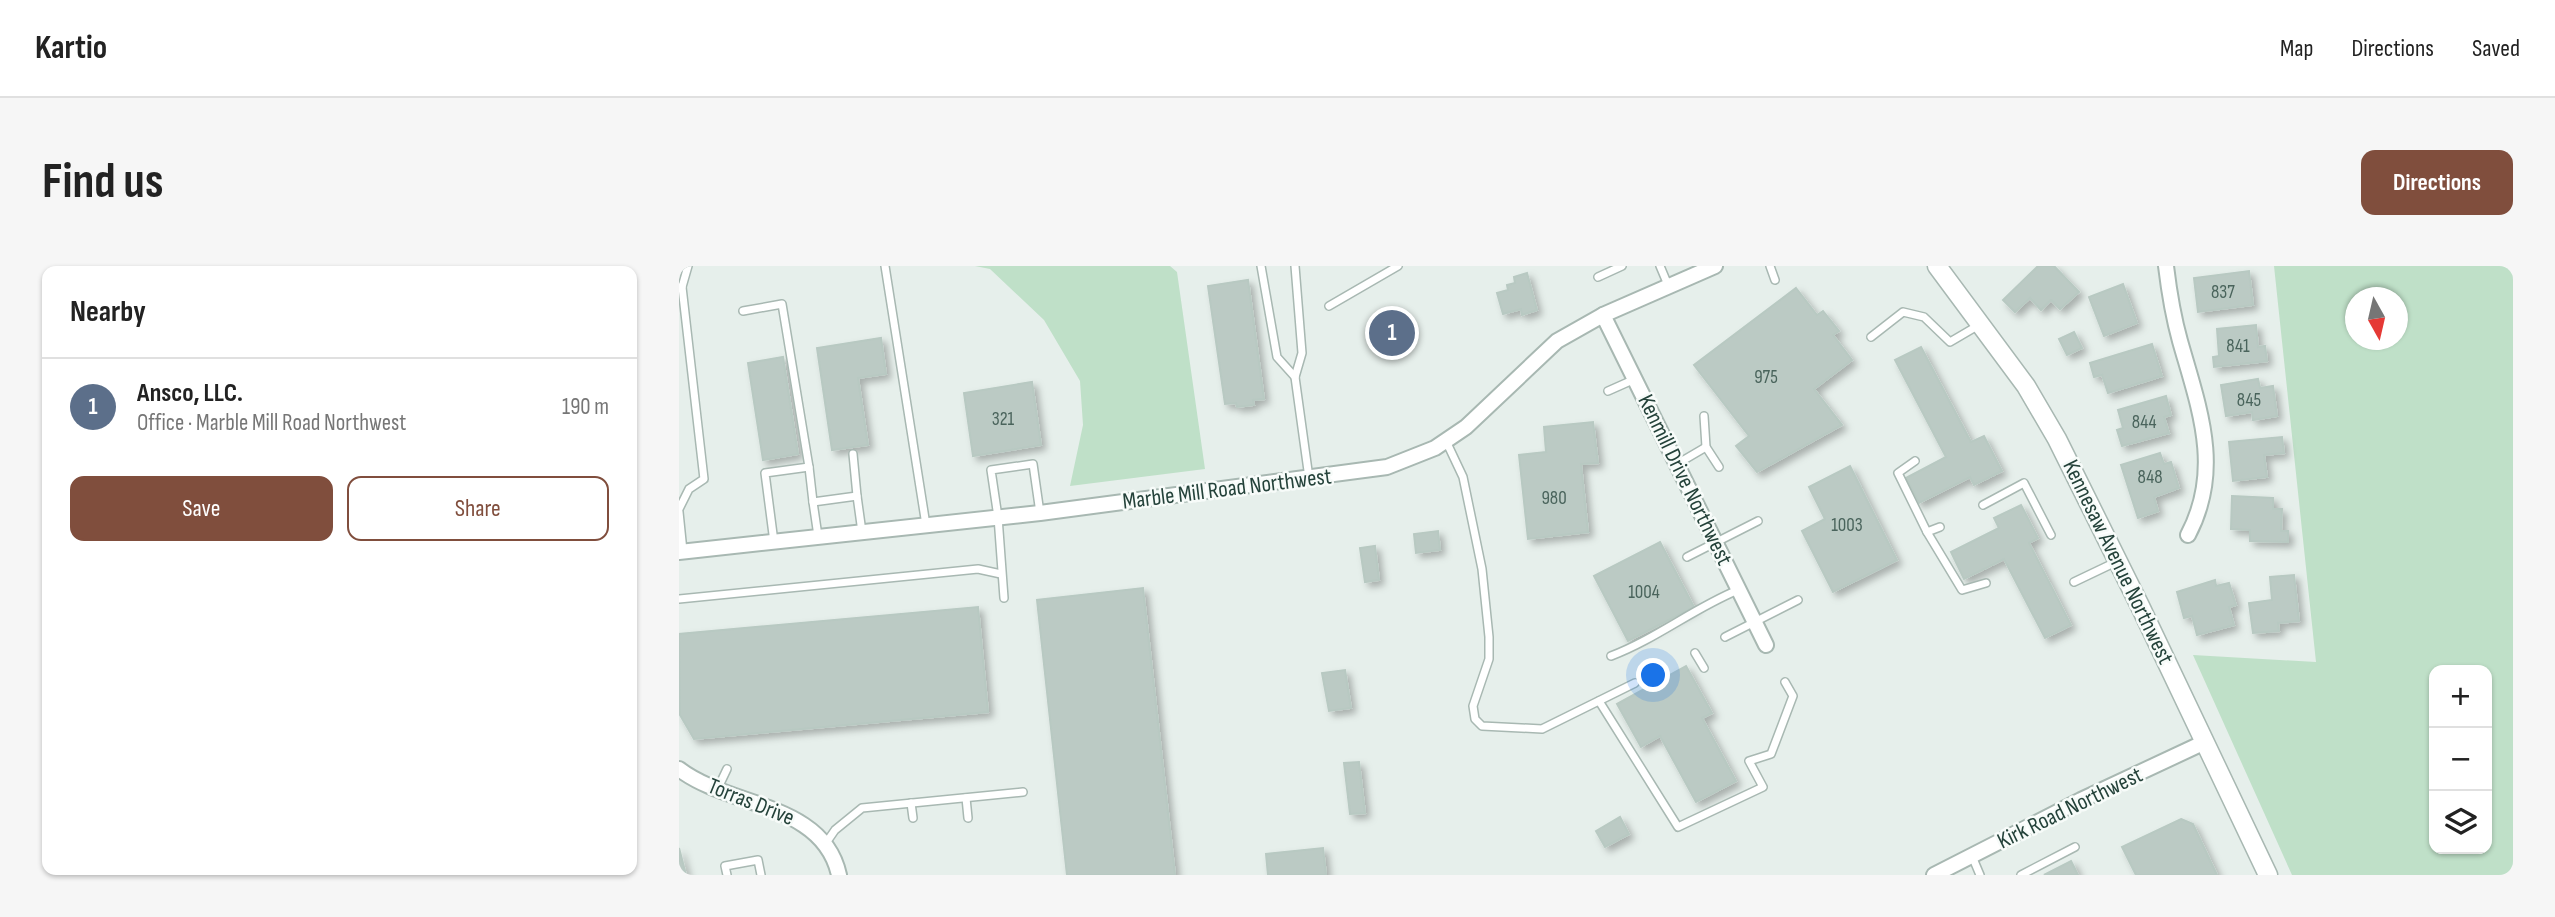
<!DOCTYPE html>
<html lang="en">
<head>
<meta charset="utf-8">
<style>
  :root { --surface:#fff; --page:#f6f6f6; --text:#222; --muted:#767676; --line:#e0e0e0; --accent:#804e3d }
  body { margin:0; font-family:"Sofia Sans Condensed",sans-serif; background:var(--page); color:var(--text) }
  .controls { position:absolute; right:21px; bottom:21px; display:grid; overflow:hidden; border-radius:14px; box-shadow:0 2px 5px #0004 }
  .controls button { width:63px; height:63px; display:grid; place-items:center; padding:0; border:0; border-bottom:2px solid var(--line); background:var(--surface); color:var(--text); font:35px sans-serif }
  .compass { position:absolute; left:1666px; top:21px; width:63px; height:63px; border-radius:50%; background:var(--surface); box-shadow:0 2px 5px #0004; rotate:172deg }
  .you { position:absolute; left:975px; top:410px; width:24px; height:24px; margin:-18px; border:5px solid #fff; border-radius:50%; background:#1a73e8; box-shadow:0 0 0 10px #1a73e833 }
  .badge { display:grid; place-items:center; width:46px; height:46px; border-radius:50%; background:var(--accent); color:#fff; font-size:23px; font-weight:700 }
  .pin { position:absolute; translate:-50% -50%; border:4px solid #fff; box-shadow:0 2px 7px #0006 }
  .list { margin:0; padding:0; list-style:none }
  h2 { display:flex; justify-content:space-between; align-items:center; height:91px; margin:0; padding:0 28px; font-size:30px }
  h2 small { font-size:23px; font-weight:400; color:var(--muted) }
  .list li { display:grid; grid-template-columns:46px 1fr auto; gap:21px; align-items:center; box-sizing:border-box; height:98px; padding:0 28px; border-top:2px solid var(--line) }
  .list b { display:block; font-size:26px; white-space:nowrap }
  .list p { margin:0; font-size:23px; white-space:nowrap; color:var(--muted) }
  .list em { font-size:23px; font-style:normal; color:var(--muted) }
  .actions { display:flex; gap:14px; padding:21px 28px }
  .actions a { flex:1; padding:16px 0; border:2px solid var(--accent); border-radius:14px; text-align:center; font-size:24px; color:var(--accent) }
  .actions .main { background:var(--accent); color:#fff }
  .icon { flex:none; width:38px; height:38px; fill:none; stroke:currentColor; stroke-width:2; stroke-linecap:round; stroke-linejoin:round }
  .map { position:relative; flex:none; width:1834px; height:609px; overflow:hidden; border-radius:14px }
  header { display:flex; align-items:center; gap:42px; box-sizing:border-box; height:98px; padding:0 35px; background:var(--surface); border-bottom:2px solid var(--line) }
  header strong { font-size:33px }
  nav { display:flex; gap:38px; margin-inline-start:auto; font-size:24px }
  .intro { display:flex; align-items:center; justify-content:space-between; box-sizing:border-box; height:168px; padding:0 42px }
  h1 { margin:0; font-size:49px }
  .button { padding:18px 32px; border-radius:14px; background:var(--accent); color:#fff; font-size:24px; font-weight:700 }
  main { display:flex; gap:42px; padding:0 42px }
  aside { flex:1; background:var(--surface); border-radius:14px; box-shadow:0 2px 5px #0004 }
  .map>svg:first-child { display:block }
  .green { fill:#bfe0c8; fill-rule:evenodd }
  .building { fill:#bbcac4; stroke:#b8c9c2; stroke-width:2; filter:url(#shadow) }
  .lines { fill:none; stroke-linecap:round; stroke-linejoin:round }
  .service-casing { stroke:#a8b8b2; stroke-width:10 }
  .minor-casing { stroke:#a8b8b2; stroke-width:18 }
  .tertiary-casing { stroke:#a8b8b2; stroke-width:21 }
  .service { stroke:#fff; stroke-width:7 }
  .minor { stroke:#fff; stroke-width:14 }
  .tertiary { stroke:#fff; stroke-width:18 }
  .labels { text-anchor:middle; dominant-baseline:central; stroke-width:5; stroke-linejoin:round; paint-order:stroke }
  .number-label { font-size:19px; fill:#4a645c }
  .street-label { font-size:23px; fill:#24423a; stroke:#f7fbf9 }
</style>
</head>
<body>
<header>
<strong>Kartio</strong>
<nav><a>Map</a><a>Directions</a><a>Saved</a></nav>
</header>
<div class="intro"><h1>Find us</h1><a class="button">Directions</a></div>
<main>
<aside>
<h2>Nearby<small></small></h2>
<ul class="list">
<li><span class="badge" style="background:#5c6f8a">1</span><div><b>Ansco, LLC.</b><p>Office · Marble Mill Road Northwest</p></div><em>190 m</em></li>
</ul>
<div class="actions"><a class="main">Save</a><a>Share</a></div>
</aside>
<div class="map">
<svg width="1834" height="609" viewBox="0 0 1834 609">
  <defs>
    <filter id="shadow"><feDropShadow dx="4.5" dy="4.5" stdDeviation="3.5" flood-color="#0004"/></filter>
  </defs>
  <rect width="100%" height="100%" fill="#e6efeb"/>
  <g class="green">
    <path d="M296 0H491L498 6 526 203 391 220 404 159 401 115 365 54 311 3Z"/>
    <path d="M1595 0H1834V609H1613L1514 389 1637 396ZM1676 32H1718V74H1676ZM1755 404H1808V583H1755Z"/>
  </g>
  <g class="building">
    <path d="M1359 0H1375L1400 26 1381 43 1372 34 1362 44 1351 32 1336 46 1324 34Z"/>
    <path d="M1570 5 1574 39 1519 46 1515 12Z"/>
    <path d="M848 7 858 44 843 49 842 43 824 48 818 27 829 24 828 19 836 17 835 11Z"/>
    <path d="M569 14 585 133 574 134 575 139 558 141 557 137 546 138 529 20Z"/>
    <path d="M1444 18 1458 57 1425 70 1410 31Z"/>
    <path d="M1117 22 1138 49 1144 45 1160 65 1154 69 1173 94 1135 123 1163 159 1078 206 1057 180 1070 170 1015 99Z"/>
    <path d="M1577 59 1579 81 1586 80 1588 95 1535 101 1534 91 1540 90 1538 63Z"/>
    <path d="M1395 66 1403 82 1388 89 1380 73Z"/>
    <path d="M202 72 207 108 179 112 189 179 153 184 138 82Z"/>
    <path d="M1473 78 1483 110 1429 127 1423 109 1415 111 1411 97Z"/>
    <path d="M1242 81 1292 176 1305 170 1323 205 1295 219 1291 211 1240 237 1227 212 1267 191 1216 94Z"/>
    <path d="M104 91 119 188 84 194 69 97Z"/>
    <path d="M1579 113 1581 122 1594 120 1598 150 1574 154 1573 146 1547 150 1542 119Z"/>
    <path d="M353 116 362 179 294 190 285 127Z"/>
    <path d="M1487 130 1492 149 1485 151 1490 167 1443 180 1438 164 1444 162 1439 144Z"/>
    <path d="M914 156 919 197 902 198 909 266 849 273 840 189 867 186 865 161Z"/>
    <path d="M1603 171 1605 187 1585 189 1588 211 1554 215 1550 176Z"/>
    <path d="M1481 187 1485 198 1492 196 1500 222 1475 231 1479 245 1459 252 1442 199Z"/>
    <path d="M1171 200 1218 294 1154 326 1123 265 1146 253 1130 221Z"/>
    <path d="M1553 230 1594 232V243H1603L1602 265H1609V276L1571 275V264L1552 263Z"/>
    <path d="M1342 239 1359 272 1350 277 1392 359 1366 372 1325 293 1285 313 1272 286 1320 262 1315 252Z"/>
    <path d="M759 265 761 284 737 287 735 268Z"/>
    <path d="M981 276 1015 341 949 375 915 310Z"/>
    <path d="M696 280 700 314 686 316 681 282Z"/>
    <path d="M1615 309 1620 355 1599 357 1600 365 1574 367 1570 337 1593 334 1591 311Z"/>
    <path d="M1536 314 1537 320 1550 317 1557 339 1550 341 1555 359 1518 369 1513 350 1505 352 1498 326Z"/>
    <path d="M464 322 496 609H388L358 334Z"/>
    <path d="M299 341 309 446 15 473 1 449 0 368Z"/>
    <path d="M1007 400 1033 447 1023 452 1057 515 1017 536 981 470 962 481 938 438Z"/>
    <path d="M666 404 672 442 650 445 643 407Z"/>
    <path d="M680 496 686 547 671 548 665 497Z"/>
    <path d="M941 551 950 568 926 581 917 565Z"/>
    <path d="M1502 553 1514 558 1538 609H1457L1443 581Z"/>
    <path d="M0 582 7 609H0Z"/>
    <path d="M644 582 647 609H589L587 588Z"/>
    <path d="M1392 595 1399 609H1365Z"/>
  </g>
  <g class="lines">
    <g class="service-casing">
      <g id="service">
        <path d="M206 0 247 259"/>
        <path d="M582 0 598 91 616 111"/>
        <path d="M616 0 623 87 616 111 630 212"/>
        <path d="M981 0 989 19"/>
        <path d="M1091 0 1096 14"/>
        <path d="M919 11 943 0"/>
        <path d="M0 21H3L25 213 10 223 0 243"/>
        <path d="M3 21 9 0"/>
        <path d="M650 40 719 0"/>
        <path d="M64 45 103 38 130 201"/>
        <path d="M1192 71 1224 46 1245 51 1271 76 1300 59"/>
        <path d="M929 125 956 113"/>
        <path d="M1025 150 1027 181 1040 201"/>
        <path d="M767 175 784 211 803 303 810 371V393L794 440 796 453 803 460 863 463 956 417"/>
        <path d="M174 188 178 230"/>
        <path d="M1236 195 1219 207 1248 266 1261 261"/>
        <path d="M998 198 1027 181"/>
        <path d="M134 236 139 270"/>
        <path d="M1304 239 1345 217 1372 269"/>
        <path d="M0 246 4 285"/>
        <path d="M1248 266 1283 324 1307 317"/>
        <path d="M95 276 86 207 130 201 134 236 178 230 183 266"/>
        <path d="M1008 291 1079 255"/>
        <path d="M1395 316 1439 295"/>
        <path d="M325 332 319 251 312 204 354 198 361 247"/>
        <path d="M0 333 299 303 322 308"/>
        <path d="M1046 371 1119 334"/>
        <path d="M1016 387 1025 402"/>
        <path d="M932 390C977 373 1015 342 1059 324"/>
        <path d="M920 435 999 561 1084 521 1070 495 1092 488 1114 430 1106 416"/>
        <path d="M38 524 48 503"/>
        <path d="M287 532 289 552"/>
        <path d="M232 537 234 552"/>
        <path d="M147 577 156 564 183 542 344 526"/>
        <path d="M1293 590 1301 609"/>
        <path d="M48 609 46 600 79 594 82 609"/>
        <path d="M1342 609 1396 581"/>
      </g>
    </g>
    <g class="minor-casing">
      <g id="minor">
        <path d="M1487 0C1490 25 1494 50 1501 75 1520 142 1544 203 1509 269"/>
        <path d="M924 49 1087 379"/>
        <path d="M0 286 361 247 708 201 756 182 787 161 878 75 924 49 1036 0"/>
        <path d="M0 503C51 542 144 536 160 609"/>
        <path d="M1255 609 1402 534 1526 476"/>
      </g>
    </g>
    <g class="tertiary-casing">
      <path id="tertiary" d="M1258 0 1347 120 1378 173 1461 340 1589 609"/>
    </g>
    <use href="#service" class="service"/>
    <use href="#minor" class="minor"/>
    <use href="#tertiary" class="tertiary"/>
  </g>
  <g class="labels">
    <g class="number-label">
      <text x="1544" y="26">837</text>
      <text x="1559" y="80">841</text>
      <text x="1087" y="111">975</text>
      <text x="1570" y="134">845</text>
      <text x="324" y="153">321</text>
      <text x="1465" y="156">844</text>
      <text x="1471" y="211">848</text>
      <text x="875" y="232">980</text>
      <text x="1168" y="259">1003</text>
      <text x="965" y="326">1004</text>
    </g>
    <g class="street-label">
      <text transform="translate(1006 214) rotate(64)">Kenmill Drive Northwest</text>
      <text transform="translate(548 223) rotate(-7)">Marble Mill Road Northwest</text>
      <text transform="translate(1439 296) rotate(64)">Kennesaw Avenue Northwest</text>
      <text transform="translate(72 536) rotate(22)">Torras Drive</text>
      <text transform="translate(1391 542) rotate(-26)">Kirk Road Northwest</text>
    </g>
  </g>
</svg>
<div class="controls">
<button>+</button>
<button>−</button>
<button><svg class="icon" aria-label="layers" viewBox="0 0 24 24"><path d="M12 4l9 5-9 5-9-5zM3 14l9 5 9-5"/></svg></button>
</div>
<svg class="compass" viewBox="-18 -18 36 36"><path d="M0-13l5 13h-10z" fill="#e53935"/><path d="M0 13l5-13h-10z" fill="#767676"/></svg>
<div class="you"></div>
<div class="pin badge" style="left:713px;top:67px;background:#5c6f8a">1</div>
</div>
</main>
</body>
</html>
